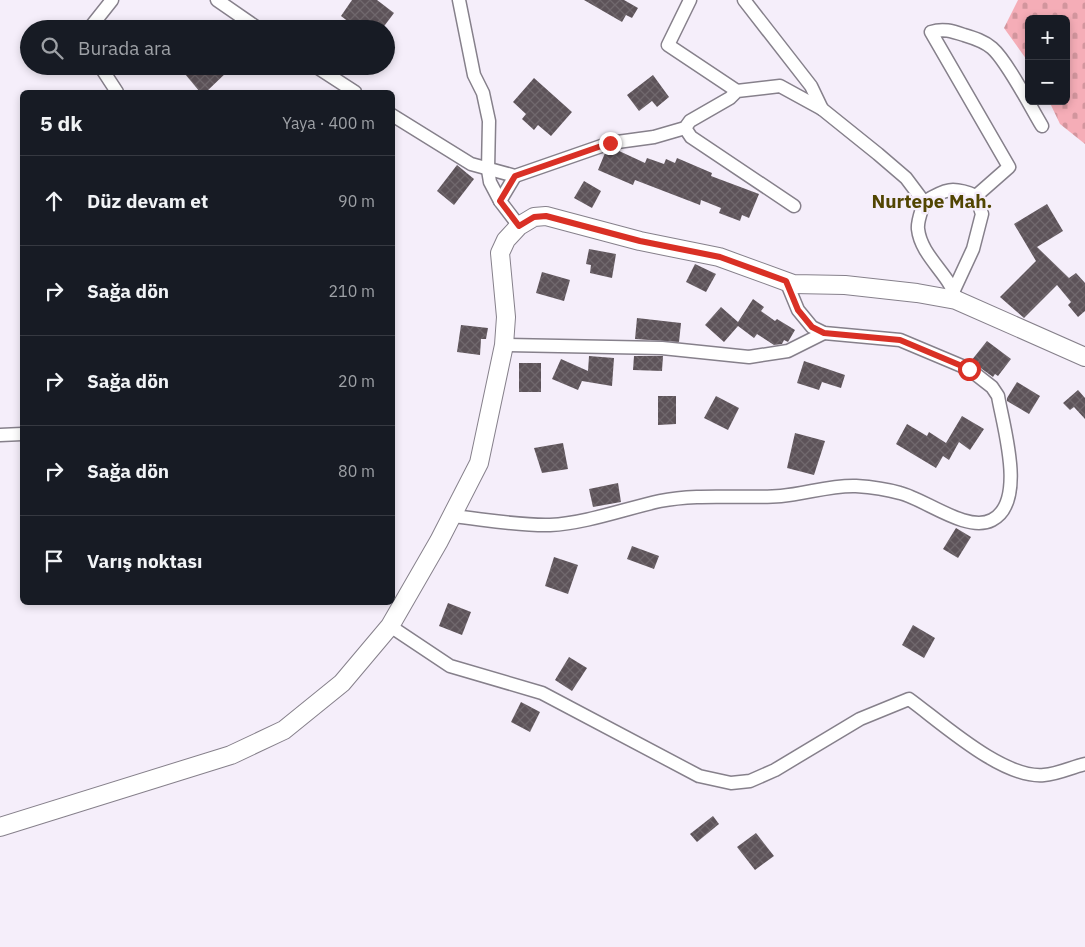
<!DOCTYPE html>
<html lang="tr">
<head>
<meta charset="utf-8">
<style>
  :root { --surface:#171b24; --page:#242831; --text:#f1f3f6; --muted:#9ea1a6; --line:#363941 }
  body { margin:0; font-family:"IBM Plex Sans",sans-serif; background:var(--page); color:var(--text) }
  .controls { position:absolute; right:15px; top:15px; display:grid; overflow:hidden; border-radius:8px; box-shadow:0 2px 8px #0003 }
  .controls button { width:45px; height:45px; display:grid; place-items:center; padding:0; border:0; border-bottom:1px solid var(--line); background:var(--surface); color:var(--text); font:25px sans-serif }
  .stop { position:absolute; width:15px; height:15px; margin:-11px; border:4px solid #d93025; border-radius:50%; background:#fff }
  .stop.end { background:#d93025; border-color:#fff; box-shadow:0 1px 5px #0008 }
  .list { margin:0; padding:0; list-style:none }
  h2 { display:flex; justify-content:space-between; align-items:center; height:65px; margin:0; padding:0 20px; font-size:21px }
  h2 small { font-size:16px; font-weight:400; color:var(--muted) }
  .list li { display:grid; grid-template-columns:32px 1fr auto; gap:15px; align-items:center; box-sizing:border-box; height:90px; padding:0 20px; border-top:1px solid var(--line) }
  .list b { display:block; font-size:19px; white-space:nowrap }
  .list em { font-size:16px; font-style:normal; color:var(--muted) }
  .icon { flex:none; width:28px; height:28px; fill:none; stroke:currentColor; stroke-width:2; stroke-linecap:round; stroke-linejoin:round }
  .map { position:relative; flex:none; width:1085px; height:947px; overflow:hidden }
  .search { position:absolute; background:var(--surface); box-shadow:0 2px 8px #0003; left:20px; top:20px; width:375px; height:55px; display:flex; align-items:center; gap:12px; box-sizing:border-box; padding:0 18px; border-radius:28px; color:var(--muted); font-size:19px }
  .panel { position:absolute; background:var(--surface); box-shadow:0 2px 8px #0003; left:20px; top:90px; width:375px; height:515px; border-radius:8px }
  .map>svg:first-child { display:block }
  .cemetery { fill:url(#cemetery-stones) }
  .building { fill:url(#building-cross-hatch) }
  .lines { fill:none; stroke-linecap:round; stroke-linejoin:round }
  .street-casing { stroke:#86808b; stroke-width:15 }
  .secondary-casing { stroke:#86808b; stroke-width:20 }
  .street { stroke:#fff; stroke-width:12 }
  .secondary { stroke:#fff; stroke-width:18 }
  .route { stroke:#d93025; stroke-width:6 }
  .labels { text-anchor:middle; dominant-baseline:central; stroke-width:5; stroke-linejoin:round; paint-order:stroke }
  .district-label { font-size:19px; font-weight:bold; fill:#514501; stroke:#f5eefa }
</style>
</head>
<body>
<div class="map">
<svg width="1085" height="947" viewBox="0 0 1085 947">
  <defs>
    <pattern id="cemetery-stones" width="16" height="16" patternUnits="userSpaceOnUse" patternTransform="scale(1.25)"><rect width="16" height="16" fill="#f5adb7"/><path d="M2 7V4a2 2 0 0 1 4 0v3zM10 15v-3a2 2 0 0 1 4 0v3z" fill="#d2959d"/></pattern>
    <pattern id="building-cross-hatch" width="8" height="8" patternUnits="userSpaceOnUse" patternTransform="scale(1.25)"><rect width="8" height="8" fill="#5d5359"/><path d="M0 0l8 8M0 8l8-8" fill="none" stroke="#70686d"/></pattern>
  </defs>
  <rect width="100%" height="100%" fill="#f5eefa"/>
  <path class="cemetery" d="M1018 0H1085V144L1060 124 1049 101H1066V19H1029V63L1004 28Z"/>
  <g class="building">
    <path d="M352 0H377L394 13 382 29H358L341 16Z"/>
    <path d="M584 0H624L638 8 632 18 626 15 622 22Z"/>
    <path d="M192 66H223L228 71 206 92H200L185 74Z"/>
    <path d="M653 75 669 97 657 107 652 101 639 111 627 95Z"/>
    <path d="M534 78 572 112 551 136 538 125 534 130 522 119 526 114 513 102Z"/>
    <path d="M617 150 645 163 647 158 664 164 666 159 675 163 677 158 712 173 711 176 759 194 749 218 742 215 740 221 719 213 721 208 701 200 700 205 635 180 633 185 598 170 605 153Z"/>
    <path d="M457 165 474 179 454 205 437 191Z"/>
    <path d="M584 181 601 191 592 208 574 198Z"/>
    <path d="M1047 204 1063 231 1037 247 1069 278 1076 273 1085 283V311L1078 317 1068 305 1071 302 1057 285 1024 318 1000 297 1036 261 1014 224Z"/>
    <path d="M589 249 616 254 612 278 590 273 591 265 586 264Z"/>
    <path d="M695 264 716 274 706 292 686 282Z"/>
    <path d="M542 272 570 280 564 301 536 293Z"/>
    <path d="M753 299 764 307 761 311 775 321 777 319 795 330 788 342 784 340 782 344 774 345 757 334 754 338 738 326 724 342 705 325 721 307 738 322Z"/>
    <path d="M637 318 681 323 679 342 635 339Z"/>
    <path d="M461 325 488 328 486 339H481L480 355 457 352Z"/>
    <path d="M987 341 1011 359 998 376 995 374 993 377 971 361Z"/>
    <path d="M589 356 614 358 612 386 582 381 578 390 552 379 561 359 588 371Z"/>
    <path d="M634 356H663L662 371 633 370Z"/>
    <path d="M804 361 845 375 841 388 822 382 819 390 797 383Z"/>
    <rect x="519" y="363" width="22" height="29"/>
    <path d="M1017 382 1040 396 1029 414 1007 401V398Z"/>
    <path d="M1078 390 1085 398V419L1074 407 1070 410 1063 403Z"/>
    <path d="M658 396H676V424L658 425Z"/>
    <path d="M716 396 739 408 728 430 704 418Z"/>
    <path d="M962 416 984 429 970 450 959 442 949 460 943 456 936 468 896 444 907 424 927 436 929 432 946 443Z"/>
    <path d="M795 433 825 441 814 475 787 468Z"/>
    <path d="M563 443 568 469 542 473 534 448Z"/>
    <path d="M618 483 621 502 593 507 589 489Z"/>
    <path d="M956 528 971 537 958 558 943 549Z"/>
    <path d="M632 546 659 556 654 569 627 559Z"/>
    <path d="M554 557 578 565 568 594 545 586Z"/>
    <path d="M448 603 471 612 462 635 439 626Z"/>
    <path d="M913 625 935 638 924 658 902 645Z"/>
    <path d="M569 657 587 668 572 691 555 680Z"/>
    <path d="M521 702 540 712 530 732 511 722Z"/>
    <path d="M713 816 719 824 697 842 690 834Z"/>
    <path d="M756 833 774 856 755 870 737 847Z"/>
  </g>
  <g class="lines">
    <g class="street-casing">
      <g id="street">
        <path d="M217 0 259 29"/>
        <path d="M459 0 474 75 483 93 489 121 488 170 490 182 500 201 519 226"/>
        <path d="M690 0 668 45 737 91"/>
        <path d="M744 0 811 86 822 109"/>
        <path d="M89 29 112 0"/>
        <path d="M100 66 117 92"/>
        <path d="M315 66 355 92"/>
        <path d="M392 115 471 164 515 176 610 143 654 137 685 128 690 121 730 98 737 91 780 86 822 109 878 154 906 178 924 202C922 210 917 221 918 229 921 257 952 276 956 300"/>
        <path d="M685 128 691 137 794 206"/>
        <path d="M500 201 515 176"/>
        <path d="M924 202C945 189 953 186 976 196"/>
        <path d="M954 290 973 249 982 214 976 196 1009 167 931 32C943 28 952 31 964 35 974 38 984 41 992 48 1007 61 1030 106 1042 126"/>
        <path d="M504 345 662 348 749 357 788 351 824 333"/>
        <path d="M0 435 22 434"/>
        <path d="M452 516C482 519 520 526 550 525 587 523 624 509 660 501 700 493 741 499 781 496 806 494 830 485 856 486 871 487 886 489 900 493 925 499 967 533 992 520 1027 502 1003 426 998 396L992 387 969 369 900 340 824 333 812 327 798 310 786 281"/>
        <path d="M390 626 450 666 542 693 699 776 731 783 750 781 775 770 860 719 909 699C942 723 1003 779 1044 775 1058 774 1072 767 1085 764"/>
      </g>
    </g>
    <g class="secondary-casing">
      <path id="secondary" d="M0 827 231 755 284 730 342 683 390 626 439 541 479 463 504 345 506 317 500 253 506 240 519 226 534 217 546 216 640 241 719 257 793 284 845 285 917 293 956 300 1085 357"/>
    </g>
    <use href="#street" class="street"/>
    <use href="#secondary" class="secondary"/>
  </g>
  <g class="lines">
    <path class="route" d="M610 143 515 176 500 201 519 226 534 217 546 216 640 241 720 257 786 281 798 310 812 327 824 333 900 340 969 369"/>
  </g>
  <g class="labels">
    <g class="district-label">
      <text x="932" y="201">Nurtepe Mah.</text>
    </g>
  </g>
</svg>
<div class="controls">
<button>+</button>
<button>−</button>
</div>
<div class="stop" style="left:969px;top:369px"></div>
<div class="stop end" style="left:610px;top:143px"></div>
<div class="search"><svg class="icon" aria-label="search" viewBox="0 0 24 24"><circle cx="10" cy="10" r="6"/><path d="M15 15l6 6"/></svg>Burada ara</div>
<section class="panel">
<h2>5 dk<small>Yaya · 400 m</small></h2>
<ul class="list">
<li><svg class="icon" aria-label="ahead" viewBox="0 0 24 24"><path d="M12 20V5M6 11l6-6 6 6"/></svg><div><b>Düz devam et</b></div><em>90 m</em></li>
<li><svg class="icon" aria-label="right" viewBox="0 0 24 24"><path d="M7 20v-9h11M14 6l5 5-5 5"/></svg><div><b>Sağa dön</b></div><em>210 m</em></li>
<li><svg class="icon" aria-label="right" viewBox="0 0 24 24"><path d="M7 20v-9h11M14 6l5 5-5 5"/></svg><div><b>Sağa dön</b></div><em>20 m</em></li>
<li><svg class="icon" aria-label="right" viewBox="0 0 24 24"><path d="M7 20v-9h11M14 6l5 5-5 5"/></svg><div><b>Sağa dön</b></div><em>80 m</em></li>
<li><svg class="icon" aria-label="arrive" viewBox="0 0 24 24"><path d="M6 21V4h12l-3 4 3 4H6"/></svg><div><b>Varış noktası</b></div></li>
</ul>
</section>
</div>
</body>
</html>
